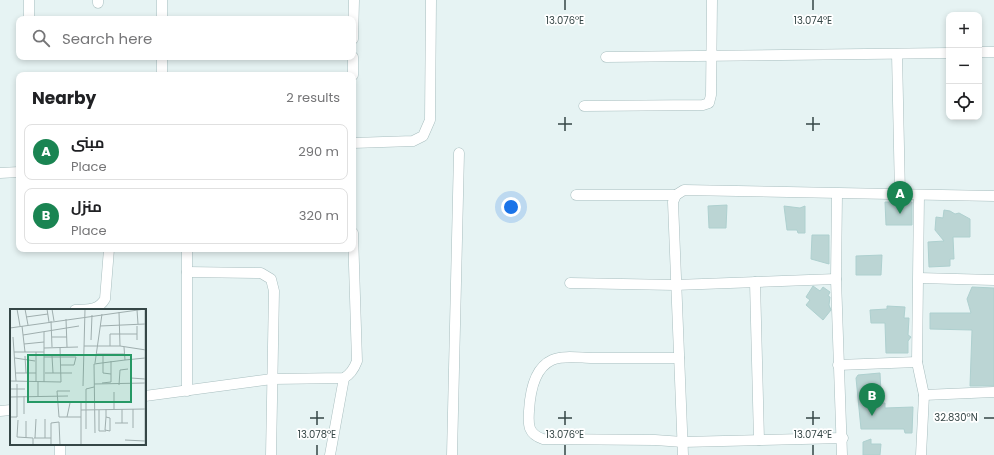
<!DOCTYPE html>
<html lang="en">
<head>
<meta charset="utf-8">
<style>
  :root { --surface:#fff; --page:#f6f6f6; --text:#202124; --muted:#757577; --line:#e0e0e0; --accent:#1a8452 }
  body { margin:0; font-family:Poppins,Cairo,sans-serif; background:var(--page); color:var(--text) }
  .controls { position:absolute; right:12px; top:12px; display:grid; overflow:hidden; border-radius:8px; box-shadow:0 2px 6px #0003 }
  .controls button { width:36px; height:36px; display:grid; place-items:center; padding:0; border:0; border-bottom:1px solid var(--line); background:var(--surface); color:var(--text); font:20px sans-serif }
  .you { position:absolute; left:511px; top:207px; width:14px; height:14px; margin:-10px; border:3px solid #fff; border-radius:50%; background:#1a73e8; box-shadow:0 0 0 6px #1a73e833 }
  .badge { display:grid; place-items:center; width:26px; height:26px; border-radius:50%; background:var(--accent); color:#fff; font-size:13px; font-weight:700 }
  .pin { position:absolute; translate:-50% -33px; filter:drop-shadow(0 1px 2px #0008) }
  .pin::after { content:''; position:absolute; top:21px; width:14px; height:12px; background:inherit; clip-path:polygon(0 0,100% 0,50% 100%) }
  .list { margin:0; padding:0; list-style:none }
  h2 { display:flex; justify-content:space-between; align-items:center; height:52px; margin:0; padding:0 16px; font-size:17px }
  h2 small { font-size:13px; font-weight:400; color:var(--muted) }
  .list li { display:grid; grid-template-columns:26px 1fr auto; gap:12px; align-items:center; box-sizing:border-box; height:56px; margin:0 8px 8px; padding:0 8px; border:1px solid var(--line); border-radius:8px }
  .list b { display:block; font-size:15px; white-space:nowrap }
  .list p { margin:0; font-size:13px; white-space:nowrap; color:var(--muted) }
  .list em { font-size:13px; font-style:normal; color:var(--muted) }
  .icon { flex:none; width:22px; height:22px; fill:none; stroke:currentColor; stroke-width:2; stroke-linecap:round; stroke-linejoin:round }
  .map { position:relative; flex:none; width:994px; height:455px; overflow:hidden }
  .search { position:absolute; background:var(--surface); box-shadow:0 2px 6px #0003; left:16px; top:16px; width:340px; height:44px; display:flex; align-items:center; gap:10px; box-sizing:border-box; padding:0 14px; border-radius:8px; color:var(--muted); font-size:15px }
  .panel { position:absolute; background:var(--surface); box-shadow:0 2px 6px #0003; left:16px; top:72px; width:340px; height:180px; border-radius:8px }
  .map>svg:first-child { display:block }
  .building { fill:#bbd5d4; stroke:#aed0cf }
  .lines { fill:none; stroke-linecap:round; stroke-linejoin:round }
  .minor-casing { stroke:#a8bebf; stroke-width:11 }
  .minor { stroke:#fff; stroke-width:10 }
  .ticks { fill:none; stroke:#354646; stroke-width:1.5 }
  .inset-road { fill:none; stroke:#9faeae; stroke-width:1 }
  .view { fill:#269965; fill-opacity:0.15; stroke:#269965; stroke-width:2 }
  .inset-edge { fill:none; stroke:#354646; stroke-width:2 }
  .ticks-label { font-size:10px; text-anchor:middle; fill:#354646; stroke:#fff; stroke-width:3.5; stroke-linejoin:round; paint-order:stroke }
</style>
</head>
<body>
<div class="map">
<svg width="994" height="455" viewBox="0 0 994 455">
  <rect width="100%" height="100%" fill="#e6f3f3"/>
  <g class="building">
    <path d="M885 202H912V225H886Z"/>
    <path d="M727 205 726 228H709L708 206Z"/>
    <path d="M784 206 800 208 805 206V233H798L797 230H787Z"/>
    <path d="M944 210 950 211 955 214 959 213 970 219V237H953L954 259H950V266L929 267 928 242 944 241 935 230 936 217 943 218Z"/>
    <path d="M812 235H829V264L811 259Z"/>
    <path d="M882 255 881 275H856V256Z"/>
    <path d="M813 286 820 291 823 287 830 292 828 296 830 297 829 305 831 310 823 320 806 305 810 300 806 297Z"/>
    <path d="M972 287 994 288V386H970L972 330 930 329V313H971L967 299Z"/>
    <path d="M887 306 905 307 904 318H909L908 335 911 337 908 341V353H886L885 323H871L870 310 887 309Z"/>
    <path d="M880 373 881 393 870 403H885V408L913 407 912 433H905L904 429H861L856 378 858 375Z"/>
    <path d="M871 439V444H881L880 455H863V442Z"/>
  </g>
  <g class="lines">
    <g class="minor-casing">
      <g id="minor">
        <path d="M29 0V19"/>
        <path d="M162 0V19"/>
        <path d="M98 3V0"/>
        <path d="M353 39 354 0"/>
        <path d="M979 52H994"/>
        <path d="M897 54 900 195"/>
        <path d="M162 57V75"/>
        <path d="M606 57 949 53"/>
        <path d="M353 75V57"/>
        <path d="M584 106 703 105 709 103 711 95 712 0"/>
        <path d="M353 143 413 141 423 136 430 120 431 0"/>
        <path d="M0 173 19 172"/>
        <path d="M837 194 836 279 842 455"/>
        <path d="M576 195H676"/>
        <path d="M919 195 917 362 924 395 921 455"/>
        <path d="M187 249V391"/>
        <path d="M187 272 261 273 271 279 274 291 271 455"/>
        <path d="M919 278 994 280"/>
        <path d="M755 282 759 440"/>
        <path d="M570 283 675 285 836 279"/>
        <path d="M75 310C87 309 98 311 105 299L109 249"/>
        <path d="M679 358C650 358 621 358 592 358 581 358 563 355 552 360 534 368 530 393 529 411 528 425 528 434 543 439L655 440 683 442 843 438"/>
        <path d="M838 365 917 362"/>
        <path d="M924 395 994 392"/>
        <path d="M145 396 272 379 344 378C351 374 354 369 357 361L353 233"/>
        <path d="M0 411 11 410"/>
        <path d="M60 444V455"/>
        <path d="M330 455 344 378"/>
        <path d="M452 455 459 153"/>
        <path d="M683 455 673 202 676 195 684 190 994 196"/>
      </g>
    </g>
    <use href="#minor" class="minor"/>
  </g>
  <path class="ticks" d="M565 0V10M813 0V10M565 117V131M813 117V131M558 124H572M806 124H820M317 411V425M565 411V425M813 411V425M310 418H324M558 418H572M806 418H820M984 418H994M317 445V455M565 445V455M813 445V455"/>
  <g transform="translate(10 309)">
    <rect width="136" height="136" fill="#e6f3f3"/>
    <path class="inset-road" d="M7 0 10 17M15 0 18 16M37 0 39 13M42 0 44 12M135 0V136M127 1 128 15M109 3 110 37M16 8 38 5M56 10 57 38M41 12 42 38M12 17 15 43M90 17 135 15M0 19 135 0M34 23V73M13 26 69 17M3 28 6 72M42 28H57M81 31 82 6M127 31V17M14 35 34 33M74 37H110L136 41M100 37V25H127M114 38 115 51 135 49M34 39 68 38M4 43H34M26 43V72M87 45H114M93 45V64L101 65M15 47 16 64M42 47 43 64M34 48H66L64 56H51M5 49 25 52M85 54 92 5M5 64H26M35 64H62M121 69 135 70M0 72 51 73 50 38M28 73V87M92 74 101 73V52M84 75 135 74M109 76 110 61 118 60M73 77 75 0M1 80H15M60 82H47L49 108H71V94M104 83V100M14 87V105M0 88 58 87M112 100V114M123 100V119M71 101 135 100M89 101V122H96M0 108H7V75M57 108 60 94M96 108 100 109V122L95 121 96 108V100M8 111 7 128 23 129V136M105 114H118M76 120V80L84 78M85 124 84 55 115 51M16 129V112M24 129H41M25 129 26 110M35 129V110M115 131 135 132M41 136V114L49 113 50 136M71 136V108"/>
    <path class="view" d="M18 46H121V93H18Z"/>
    <rect width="136" height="136" class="inset-edge"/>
  </g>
  <g class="ticks-label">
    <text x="565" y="24">13.076°E</text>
    <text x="813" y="24">13.074°E</text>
    <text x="956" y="421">32.830°N</text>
    <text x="317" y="438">13.078°E</text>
    <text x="565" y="438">13.076°E</text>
    <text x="813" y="438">13.074°E</text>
  </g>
</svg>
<div class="controls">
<button>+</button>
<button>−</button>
<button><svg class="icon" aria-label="locate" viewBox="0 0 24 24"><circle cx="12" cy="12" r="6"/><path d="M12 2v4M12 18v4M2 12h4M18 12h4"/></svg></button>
</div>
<div class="you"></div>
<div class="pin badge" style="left:900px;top:214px">A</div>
<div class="pin badge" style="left:872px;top:416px">B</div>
<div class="search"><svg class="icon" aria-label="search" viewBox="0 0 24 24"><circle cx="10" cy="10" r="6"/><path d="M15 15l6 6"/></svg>Search here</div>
<section class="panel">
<h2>Nearby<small>2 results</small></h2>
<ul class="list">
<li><span class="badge">A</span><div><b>مبنى</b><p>Place</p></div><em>290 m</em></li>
<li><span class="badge">B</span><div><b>منزل</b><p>Place</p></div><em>320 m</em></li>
</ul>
</section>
</div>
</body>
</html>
